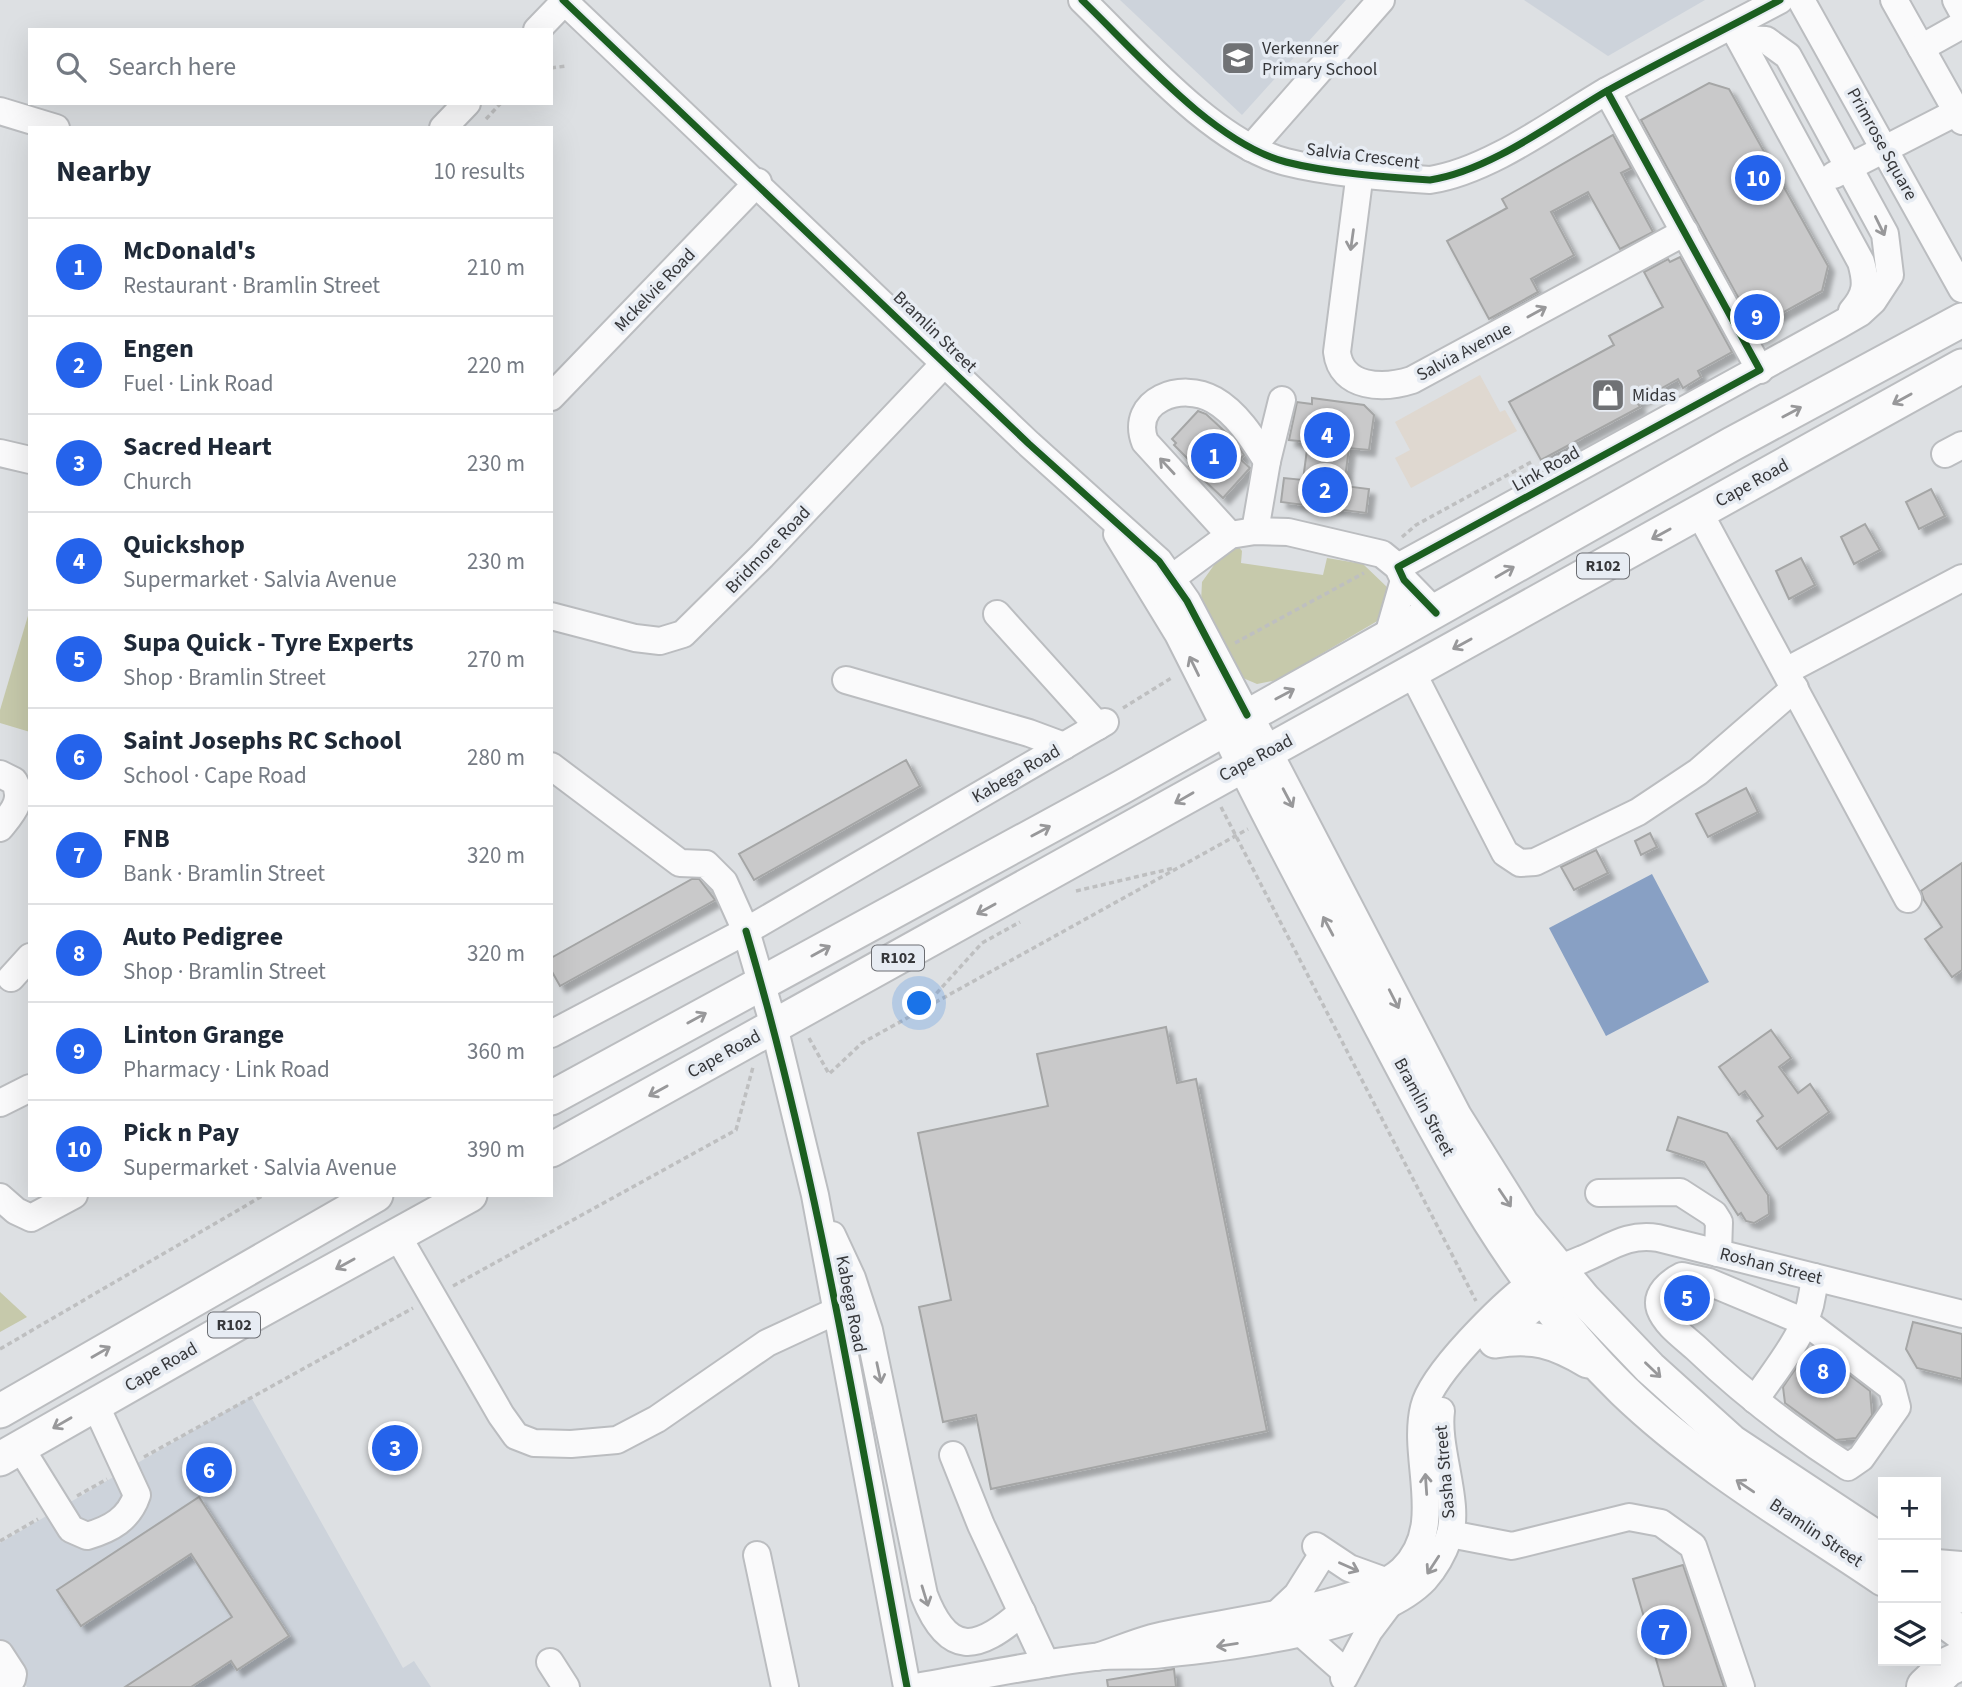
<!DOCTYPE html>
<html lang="en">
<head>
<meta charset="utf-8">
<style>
  :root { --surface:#fff; --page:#f6f6f7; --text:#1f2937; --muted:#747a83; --line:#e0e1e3; --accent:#2563eb }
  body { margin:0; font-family:"Source Sans 3",sans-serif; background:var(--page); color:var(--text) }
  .controls { position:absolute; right:21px; bottom:21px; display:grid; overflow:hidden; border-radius:0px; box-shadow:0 7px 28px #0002 }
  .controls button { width:63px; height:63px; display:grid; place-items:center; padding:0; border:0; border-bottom:2px solid var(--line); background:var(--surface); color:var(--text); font:35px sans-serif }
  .you { position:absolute; left:920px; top:1004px; width:24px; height:24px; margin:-18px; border:5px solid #fff; border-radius:50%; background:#1a73e8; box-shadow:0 0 0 10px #1a73e833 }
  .badge { display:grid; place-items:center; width:46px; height:46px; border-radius:50%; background:var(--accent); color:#fff; font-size:23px; font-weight:700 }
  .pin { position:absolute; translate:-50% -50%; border:4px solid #fff; box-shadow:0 2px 7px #0006 }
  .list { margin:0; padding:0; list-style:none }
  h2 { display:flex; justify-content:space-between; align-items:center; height:91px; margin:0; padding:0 28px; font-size:30px }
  h2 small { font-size:23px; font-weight:400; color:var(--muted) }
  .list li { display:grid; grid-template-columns:46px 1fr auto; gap:21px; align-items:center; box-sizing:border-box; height:98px; padding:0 28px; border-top:2px solid var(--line) }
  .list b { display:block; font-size:26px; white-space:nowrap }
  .list p { margin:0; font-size:23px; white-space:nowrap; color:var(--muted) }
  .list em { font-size:23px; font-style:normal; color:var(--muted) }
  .icon { flex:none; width:38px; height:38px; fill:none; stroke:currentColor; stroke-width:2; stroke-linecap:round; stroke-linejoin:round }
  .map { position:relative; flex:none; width:1962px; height:1687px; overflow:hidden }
  .search { position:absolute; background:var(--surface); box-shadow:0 7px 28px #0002; left:28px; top:28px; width:525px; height:77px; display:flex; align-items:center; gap:18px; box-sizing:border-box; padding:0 24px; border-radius:0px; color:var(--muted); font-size:26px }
  .panel { position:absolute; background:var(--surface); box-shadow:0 7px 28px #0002; left:28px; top:126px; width:525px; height:1071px; border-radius:0px }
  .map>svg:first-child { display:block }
  .built { fill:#cdd3db }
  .medical { fill:#dfd8d0 }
  .green { fill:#c6c9ab }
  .water { fill:#88a0c4 }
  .building { fill:#c9c9ca; stroke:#a5a6a6; stroke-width:2; filter:url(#shadow) }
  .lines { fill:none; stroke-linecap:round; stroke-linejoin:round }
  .minor-casing { stroke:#bbbdc0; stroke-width:30 }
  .major-casing { stroke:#bbbdc0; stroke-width:37 }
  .highway-casing { stroke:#bbbdc0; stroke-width:42 }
  .path { stroke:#bebfc0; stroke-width:3.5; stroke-dasharray:5 3.5; stroke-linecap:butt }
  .minor { stroke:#fafafb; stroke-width:26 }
  .major { stroke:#fafafb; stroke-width:33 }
  .highway { stroke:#fafafb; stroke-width:38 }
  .cycleway-casing { stroke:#e7ecf3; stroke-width:11 }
  .cycleway { stroke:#1b5e20; stroke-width:7 }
  .oneway { stroke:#98989a }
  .labels { text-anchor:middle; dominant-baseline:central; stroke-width:7; stroke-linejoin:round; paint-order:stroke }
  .shield { fill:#e7ecf3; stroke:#6b6d72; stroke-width:2 }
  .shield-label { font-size:16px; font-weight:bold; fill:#36373a }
  .poi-label { font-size:18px; fill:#36373a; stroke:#e7ecf3; text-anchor:start }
  .street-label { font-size:18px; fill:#36373a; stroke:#e7ecf3 }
</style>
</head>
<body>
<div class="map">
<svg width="1962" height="1687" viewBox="0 0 1962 1687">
  <defs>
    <filter id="shadow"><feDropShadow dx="6" dy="6" stdDeviation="2" flood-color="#0004"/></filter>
  </defs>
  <rect width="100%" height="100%" fill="#dde0e3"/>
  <g class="built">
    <path d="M1120 0H1346L1242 115Z"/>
    <path d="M1524 0H1705L1608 56Z"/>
    <path d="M251 1397 403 1668 414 1661 431 1687H27L0 1644V1543Z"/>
  </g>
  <path class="medical" d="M1480 375 1500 412 1505 410 1517 431 1411 488 1395 458 1410 450 1395 422Z"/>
  <g class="green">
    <path d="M1238 546 1242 551 1241 563 1323 575 1327 558 1363 564 1388 588 1379 620 1277 680 1257 684 1243 678 1235 669 1201 602 1202 582 1224 551Z"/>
    <path d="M30 609V732L0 723V710Z"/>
    <path d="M0 1292 27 1317 0 1332Z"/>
  </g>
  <path class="water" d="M1652 874 1709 982 1606 1036 1549 928Z"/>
  <g class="building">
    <path d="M1709 83 1729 89 1828 266 1822 291 1755 328 1641 120Z"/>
    <path d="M1613 135 1631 168 1621 173 1653 232 1620 249 1588 192 1551 212 1574 255 1531 279 1538 292 1489 319 1447 241 1507 208 1502 199Z"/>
    <path d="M1680 257 1732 352 1698 371 1701 377 1683 388 1678 379 1637 402 1640 407 1541 460 1509 402 1614 345 1609 336 1663 307 1644 272 1668 259 1670 262Z"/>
    <path d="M1312 398 1364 405 1374 415 1369 450 1349 448 1344 486 1369 489 1366 513 1281 502 1284 478 1303 480 1308 442 1289 440 1297 402 1312 404Z"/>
    <path d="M1198 411 1206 414 1235 441 1244 455 1240 459 1250 468 1223 498 1189 466 1192 463 1174 445 1176 443 1172 439Z"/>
    <path d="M1931 489 1945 516 1919 529 1906 502Z"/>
    <path d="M1865 524 1880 550 1854 564 1841 537Z"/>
    <path d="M1801 558 1815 585 1789 599 1776 571Z"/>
    <path d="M906 760 920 786 754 880 739 854Z"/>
    <path d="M1746 788 1758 812 1708 837 1696 814Z"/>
    <path d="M1650 833 1657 847 1641 855 1635 841Z"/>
    <path d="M1596 850 1608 873 1574 890 1561 867Z"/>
    <path d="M1962 863V970L1952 977 1925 939 1942 927 1924 900 1921 891Z"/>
    <path d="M692 879H699L715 900 560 986 551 970V958Z"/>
    <path d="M1166 1027 1177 1083 1196 1079 1267 1431 991 1489 976 1415 943 1422 919 1307 951 1300 918 1133 1048 1106 1037 1054Z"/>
    <path d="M1771 1030 1791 1058 1779 1067 1798 1093 1810 1084 1829 1112 1777 1149 1757 1121 1763 1116 1745 1091 1739 1095 1719 1067Z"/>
    <path d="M1678 1117 1727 1133 1768 1195 1769 1214 1754 1223 1746 1221 1741 1213 1738 1215 1704 1162 1667 1150Z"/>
    <path d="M1913 1322 1962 1334V1379L1917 1368 1906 1349Z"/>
    <path d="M1825 1356 1870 1391 1872 1415 1856 1438 1836 1440 1785 1403 1783 1387 1803 1358Z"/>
    <path d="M199 1497 289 1636 237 1670 231 1661 191 1687H125L232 1617 191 1554 81 1626 57 1590Z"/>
    <path d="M1683 1565 1724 1687H1664L1633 1579Z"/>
    <path d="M1174 1669 1176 1687H1108L1107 1680Z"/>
  </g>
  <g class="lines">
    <g class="minor-casing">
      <g id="minor">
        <path d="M563 0 1029 444 1159 561 1187 601 1247 715"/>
        <path d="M1082 0C1136 52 1213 143 1286 162 1329 173 1385 177 1430 180 1489 171 1554 122 1605 92 1663 60 1722 31 1780 0"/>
        <path d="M1801 0 1962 289"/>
        <path d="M1894 0 1962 121"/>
        <path d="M1956 0 1962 11"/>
        <path d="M1733 27 1861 262C1867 283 1867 294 1852 311"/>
        <path d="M537 30 565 1"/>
        <path d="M1921 48 1962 25"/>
        <path d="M1607 91 1760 370"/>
        <path d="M0 111 56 128"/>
        <path d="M443 128 467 103"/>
        <path d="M1251 148 1381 0"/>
        <path d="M1360 172 1337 352C1341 389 1384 389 1412 380L1685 232"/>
        <path d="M1834 175 1957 112"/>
        <path d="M551 397 758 182"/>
        <path d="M0 453 30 460"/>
        <path d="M1945 454 1962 445"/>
        <path d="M1699 512 1908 899"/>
        <path d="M1255 531 1267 461 1282 400"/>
        <path d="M1117 534 1178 634 1225 727"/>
        <path d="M1230 535 1145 442C1129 400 1182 381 1214 400 1237 413 1253 439 1267 461"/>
        <path d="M1398 567 1839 325 1860 313 1873 301 1890 275 1885 234 1788 56 1766 40 1740 39"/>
        <path d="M1153 592 1230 535 1255 531 1288 532 1382 554 1398 567 1404 580 1436 613"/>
        <path d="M997 614 1098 726"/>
        <path d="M551 616 635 638 660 641 683 634 762 556 944 364"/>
        <path d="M1387 639 1404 580"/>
        <path d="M1786 671 1962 578"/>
        <path d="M1412 672 1505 853 1520 863 1535 862 1638 812 1698 772 1795 688"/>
        <path d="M846 680 1029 733 1064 746"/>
        <path d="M551 766 680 863 706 864 724 882 746 931 774 1026 815 1195 907 1687"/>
        <path d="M0 774 14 781C25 800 12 813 0 828"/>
        <path d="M11 978 30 957"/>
        <path d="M551 1034 746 931 1105 722"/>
        <path d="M0 1103 30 1088"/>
        <path d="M1599 1193 1680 1192 1714 1214 1719 1222 1718 1253"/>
        <path d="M0 1197 16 1211 31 1218 74 1195"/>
        <path d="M397 1235 501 1415 516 1436 534 1443 571 1444 617 1440 657 1419 767 1343 836 1311"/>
        <path d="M832 1235 852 1278 869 1330 924 1595C948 1657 977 1652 1022 1612"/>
        <path d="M1682 1276 1709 1282 1807 1323 1892 1388 1897 1407 1861 1458 1848 1467C1794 1432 1743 1393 1696 1348 1684 1337 1666 1325 1660 1309 1655 1294 1670 1282 1682 1276Z"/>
        <path d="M1493 1343 1557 1288"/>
        <path d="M1755 1400C1782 1360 1813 1328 1814 1277"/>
        <path d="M20 1447 71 1529 87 1536C111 1529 129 1519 137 1495L95 1404"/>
        <path d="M953 1455 981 1525 1046 1664"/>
        <path d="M1450 1534 1512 1546 1629 1517 1661 1523 1693 1546 1741 1687"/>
        <path d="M1316 1546 1349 1568 1385 1581"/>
        <path d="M757 1555 785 1687"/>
        <path d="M1279 1612 1297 1595 1319 1560"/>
        <path d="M1299 1631 1342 1669"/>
        <path d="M0 1654 13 1674 12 1679 1 1687"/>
        <path d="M1097 1657C1115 1651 1134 1643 1152 1638 1212 1622 1360 1609 1402 1570 1448 1526 1411 1460 1424 1407 1432 1373 1502 1305 1531 1283 1548 1271 1565 1267 1583 1259 1610 1248 1627 1233 1658 1238L1962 1314"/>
        <path d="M550 1662 566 1687"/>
        <path d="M1344 1678 1369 1631 1390 1603"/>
        <path d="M916 1687C975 1677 1034 1664 1094 1657 1117 1654 1140 1657 1163 1654 1231 1647 1377 1630 1425 1579 1435 1568 1444 1551 1449 1537 1461 1504 1436 1449 1441 1411"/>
      </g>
    </g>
    <g class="major-casing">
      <g id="major">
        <path d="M1255 733 1455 1117 1522 1224 1584 1299 1650 1368 1732 1442 1883 1542"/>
        <path d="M1234 744C1278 835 1327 924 1374 1013 1445 1148 1514 1284 1624 1391 1701 1465 1796 1520 1883 1579"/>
        <path d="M551 1098 1122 787 1732 444 1962 320"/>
        <path d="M551 1150 1962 366"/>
        <path d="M1495 1341C1533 1335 1554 1341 1588 1361"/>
        <path d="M0 1411 376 1195"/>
        <path d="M0 1459 247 1318 470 1195"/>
        <path d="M1936 1578 1962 1596"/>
        <path d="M1936 1615 1962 1634"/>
      </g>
    </g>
    <g class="highway-casing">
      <g id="highway">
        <path d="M1936 1569 1962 1571"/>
        <path d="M1926 1687 1947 1667 1962 1660"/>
      </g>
    </g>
    <g class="path">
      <path d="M551 68 566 66"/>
      <path d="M486 119 501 103"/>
      <path d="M1402 537 1416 525 1533 461"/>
      <path d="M1235 643 1364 573"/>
      <path d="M1123 708 1173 677"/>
      <path d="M1221 807 1476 1301"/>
      <path d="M1076 891 1174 868"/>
      <path d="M925 1006 982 943 1020 922"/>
      <path d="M809 1038 829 1074 862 1043 1248 829"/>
      <path d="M453 1286 736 1130 753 1067"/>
      <path d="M0 1349 264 1195"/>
      <path d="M144 1457 413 1308"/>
      <path d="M77 1496 107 1479"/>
      <path d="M0 1541 38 1519"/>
    </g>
    <use href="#minor" class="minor"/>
    <use href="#major" class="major"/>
    <use href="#highway" class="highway"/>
    <g class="cycleway-casing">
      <g id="cycleway">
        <path d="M563 0 1029 444 1159 561 1187 601 1247 715"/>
        <path d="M1082 0C1136 52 1213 143 1286 162 1329 173 1385 177 1430 180 1489 171 1554 122 1605 92 1663 60 1722 31 1780 0"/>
        <path d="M1436 613 1404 580 1398 567 1760 370 1607 91"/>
        <path d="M746 931C819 1178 859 1434 907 1687"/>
      </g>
    </g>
    <use href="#cycleway" class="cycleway"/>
  </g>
  <defs><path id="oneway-shaft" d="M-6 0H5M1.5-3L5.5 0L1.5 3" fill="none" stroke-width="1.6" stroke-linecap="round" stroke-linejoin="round" transform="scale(1.75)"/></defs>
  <g class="oneway">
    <use href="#oneway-shaft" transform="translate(1880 226) rotate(64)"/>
    <use href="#oneway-shaft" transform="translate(1352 240) rotate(98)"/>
    <use href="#oneway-shaft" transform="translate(1537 312) rotate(-29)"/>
    <use href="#oneway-shaft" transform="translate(1902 399) rotate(151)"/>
    <use href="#oneway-shaft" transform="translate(1792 412) rotate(-28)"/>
    <use href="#oneway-shaft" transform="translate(1167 466) rotate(-133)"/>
    <use href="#oneway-shaft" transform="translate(1661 534) rotate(151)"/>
    <use href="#oneway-shaft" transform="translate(1505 572) rotate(-30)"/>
    <use href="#oneway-shaft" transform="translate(1462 644) rotate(151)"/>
    <use href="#oneway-shaft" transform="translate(1194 666) rotate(-116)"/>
    <use href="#oneway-shaft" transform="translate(1285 694) rotate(-28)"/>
    <use href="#oneway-shaft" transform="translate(1184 798) rotate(150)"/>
    <use href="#oneway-shaft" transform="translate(1288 798) rotate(62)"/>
    <use href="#oneway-shaft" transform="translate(1041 831) rotate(-28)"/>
    <use href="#oneway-shaft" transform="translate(986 909) rotate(151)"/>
    <use href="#oneway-shaft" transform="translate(1328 926) rotate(-118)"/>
    <use href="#oneway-shaft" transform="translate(821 951) rotate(-29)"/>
    <use href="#oneway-shaft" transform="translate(1394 999) rotate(63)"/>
    <use href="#oneway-shaft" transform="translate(697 1018) rotate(-29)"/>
    <use href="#oneway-shaft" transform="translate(658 1091) rotate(151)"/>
    <use href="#oneway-shaft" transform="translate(1505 1198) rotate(56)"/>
    <use href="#oneway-shaft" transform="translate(345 1264) rotate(151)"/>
    <use href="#oneway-shaft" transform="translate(101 1352) rotate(-30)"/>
    <use href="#oneway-shaft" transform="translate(1653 1370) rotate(44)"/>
    <use href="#oneway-shaft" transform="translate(879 1373) rotate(78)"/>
    <use href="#oneway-shaft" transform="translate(62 1423) rotate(150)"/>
    <use href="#oneway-shaft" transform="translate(1426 1484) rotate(-94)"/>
    <use href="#oneway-shaft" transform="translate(1745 1486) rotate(-146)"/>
    <use href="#oneway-shaft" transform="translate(1433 1565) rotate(123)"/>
    <use href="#oneway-shaft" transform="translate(1349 1567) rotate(24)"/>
    <use href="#oneway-shaft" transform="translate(925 1596) rotate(73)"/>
    <use href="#oneway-shaft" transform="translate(1227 1645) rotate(171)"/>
  </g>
  <defs>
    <g id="school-square" transform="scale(1.75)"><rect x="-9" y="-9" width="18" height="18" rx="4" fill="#707275" stroke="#e7ecf3"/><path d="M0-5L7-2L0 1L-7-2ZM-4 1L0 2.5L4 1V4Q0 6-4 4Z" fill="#fff"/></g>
    <g id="shop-square" transform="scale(1.75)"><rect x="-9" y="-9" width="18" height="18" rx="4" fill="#707275" stroke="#e7ecf3"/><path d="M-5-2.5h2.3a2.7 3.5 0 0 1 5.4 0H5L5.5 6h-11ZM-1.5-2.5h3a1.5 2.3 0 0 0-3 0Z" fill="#fff"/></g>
  </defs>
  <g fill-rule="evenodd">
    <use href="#school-square" x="1238" y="58"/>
    <use href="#shop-square" x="1608" y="395"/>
  </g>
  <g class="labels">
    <g class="shield">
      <rect x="1577" y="553.5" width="52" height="25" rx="5"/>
      <rect x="872" y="945.5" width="52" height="25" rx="5"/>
      <rect x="208" y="1312.5" width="52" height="25" rx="5"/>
    </g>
    <g class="shield-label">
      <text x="1603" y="566">R102</text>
      <text x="898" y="958">R102</text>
      <text x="234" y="1325">R102</text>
    </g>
    <g class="poi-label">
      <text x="1262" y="48">Verkenner<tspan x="1262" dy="21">Primary School</tspan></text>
      <text x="1632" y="395">Midas</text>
    </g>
    <g class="street-label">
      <text transform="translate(1882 144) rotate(61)">Primrose Square</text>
      <text transform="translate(1363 156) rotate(7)">Salvia Crescent</text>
      <text transform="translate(655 290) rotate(-46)">Mckelvie Road</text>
      <text transform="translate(935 332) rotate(44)">Bramlin Street</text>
      <text transform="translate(1464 352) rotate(-28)">Salvia Avenue</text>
      <text transform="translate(1546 469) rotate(-29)">Link Road</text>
      <text transform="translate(1752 483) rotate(-29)">Cape Road</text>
      <text transform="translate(768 550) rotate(-46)">Bridmore Road</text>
      <text transform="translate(1256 758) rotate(-28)">Cape Road</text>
      <text transform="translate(1016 774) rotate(-30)">Kabega Road</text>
      <text transform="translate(724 1054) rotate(-29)">Cape Road</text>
      <text transform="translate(1424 1107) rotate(62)">Bramlin Street</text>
      <text transform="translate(1771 1266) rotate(14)">Roshan Street</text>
      <text transform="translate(851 1304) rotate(79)">Kabega Road</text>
      <text transform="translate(161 1367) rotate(-30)">Cape Road</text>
      <text transform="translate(1445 1472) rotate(-95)">Sasha Street</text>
      <text transform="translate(1816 1533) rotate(34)">Bramlin Street</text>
    </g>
  </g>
</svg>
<div class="controls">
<button>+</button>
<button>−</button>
<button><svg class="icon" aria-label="layers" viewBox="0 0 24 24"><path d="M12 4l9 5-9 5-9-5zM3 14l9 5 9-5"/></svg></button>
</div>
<div class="you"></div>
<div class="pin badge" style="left:1214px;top:456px">1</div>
<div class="pin badge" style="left:1325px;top:490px">2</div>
<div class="pin badge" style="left:395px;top:1448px">3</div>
<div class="pin badge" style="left:1327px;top:435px">4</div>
<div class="pin badge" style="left:1687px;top:1298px">5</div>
<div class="pin badge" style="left:209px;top:1470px">6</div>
<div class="pin badge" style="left:1664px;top:1632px">7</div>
<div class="pin badge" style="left:1823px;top:1371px">8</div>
<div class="pin badge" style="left:1757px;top:317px">9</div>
<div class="pin badge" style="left:1758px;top:178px">10</div>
<div class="search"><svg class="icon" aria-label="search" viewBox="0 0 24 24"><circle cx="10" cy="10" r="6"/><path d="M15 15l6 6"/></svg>Search here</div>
<section class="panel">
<h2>Nearby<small>10 results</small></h2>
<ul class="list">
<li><span class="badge">1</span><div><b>McDonald's</b><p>Restaurant · Bramlin Street</p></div><em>210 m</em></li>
<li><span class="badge">2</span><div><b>Engen</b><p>Fuel · Link Road</p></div><em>220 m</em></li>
<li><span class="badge">3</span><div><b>Sacred Heart</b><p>Church</p></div><em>230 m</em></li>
<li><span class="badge">4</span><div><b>Quickshop</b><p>Supermarket · Salvia Avenue</p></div><em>230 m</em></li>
<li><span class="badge">5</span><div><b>Supa Quick - Tyre Experts</b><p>Shop · Bramlin Street</p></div><em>270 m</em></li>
<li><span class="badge">6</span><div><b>Saint Josephs RC School</b><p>School · Cape Road</p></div><em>280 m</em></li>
<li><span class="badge">7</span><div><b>FNB</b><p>Bank · Bramlin Street</p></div><em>320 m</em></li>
<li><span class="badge">8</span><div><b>Auto Pedigree</b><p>Shop · Bramlin Street</p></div><em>320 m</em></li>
<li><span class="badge">9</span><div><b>Linton Grange</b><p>Pharmacy · Link Road</p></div><em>360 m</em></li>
<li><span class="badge">10</span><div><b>Pick n Pay</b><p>Supermarket · Salvia Avenue</p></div><em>390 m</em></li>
</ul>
</section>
</div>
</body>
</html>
